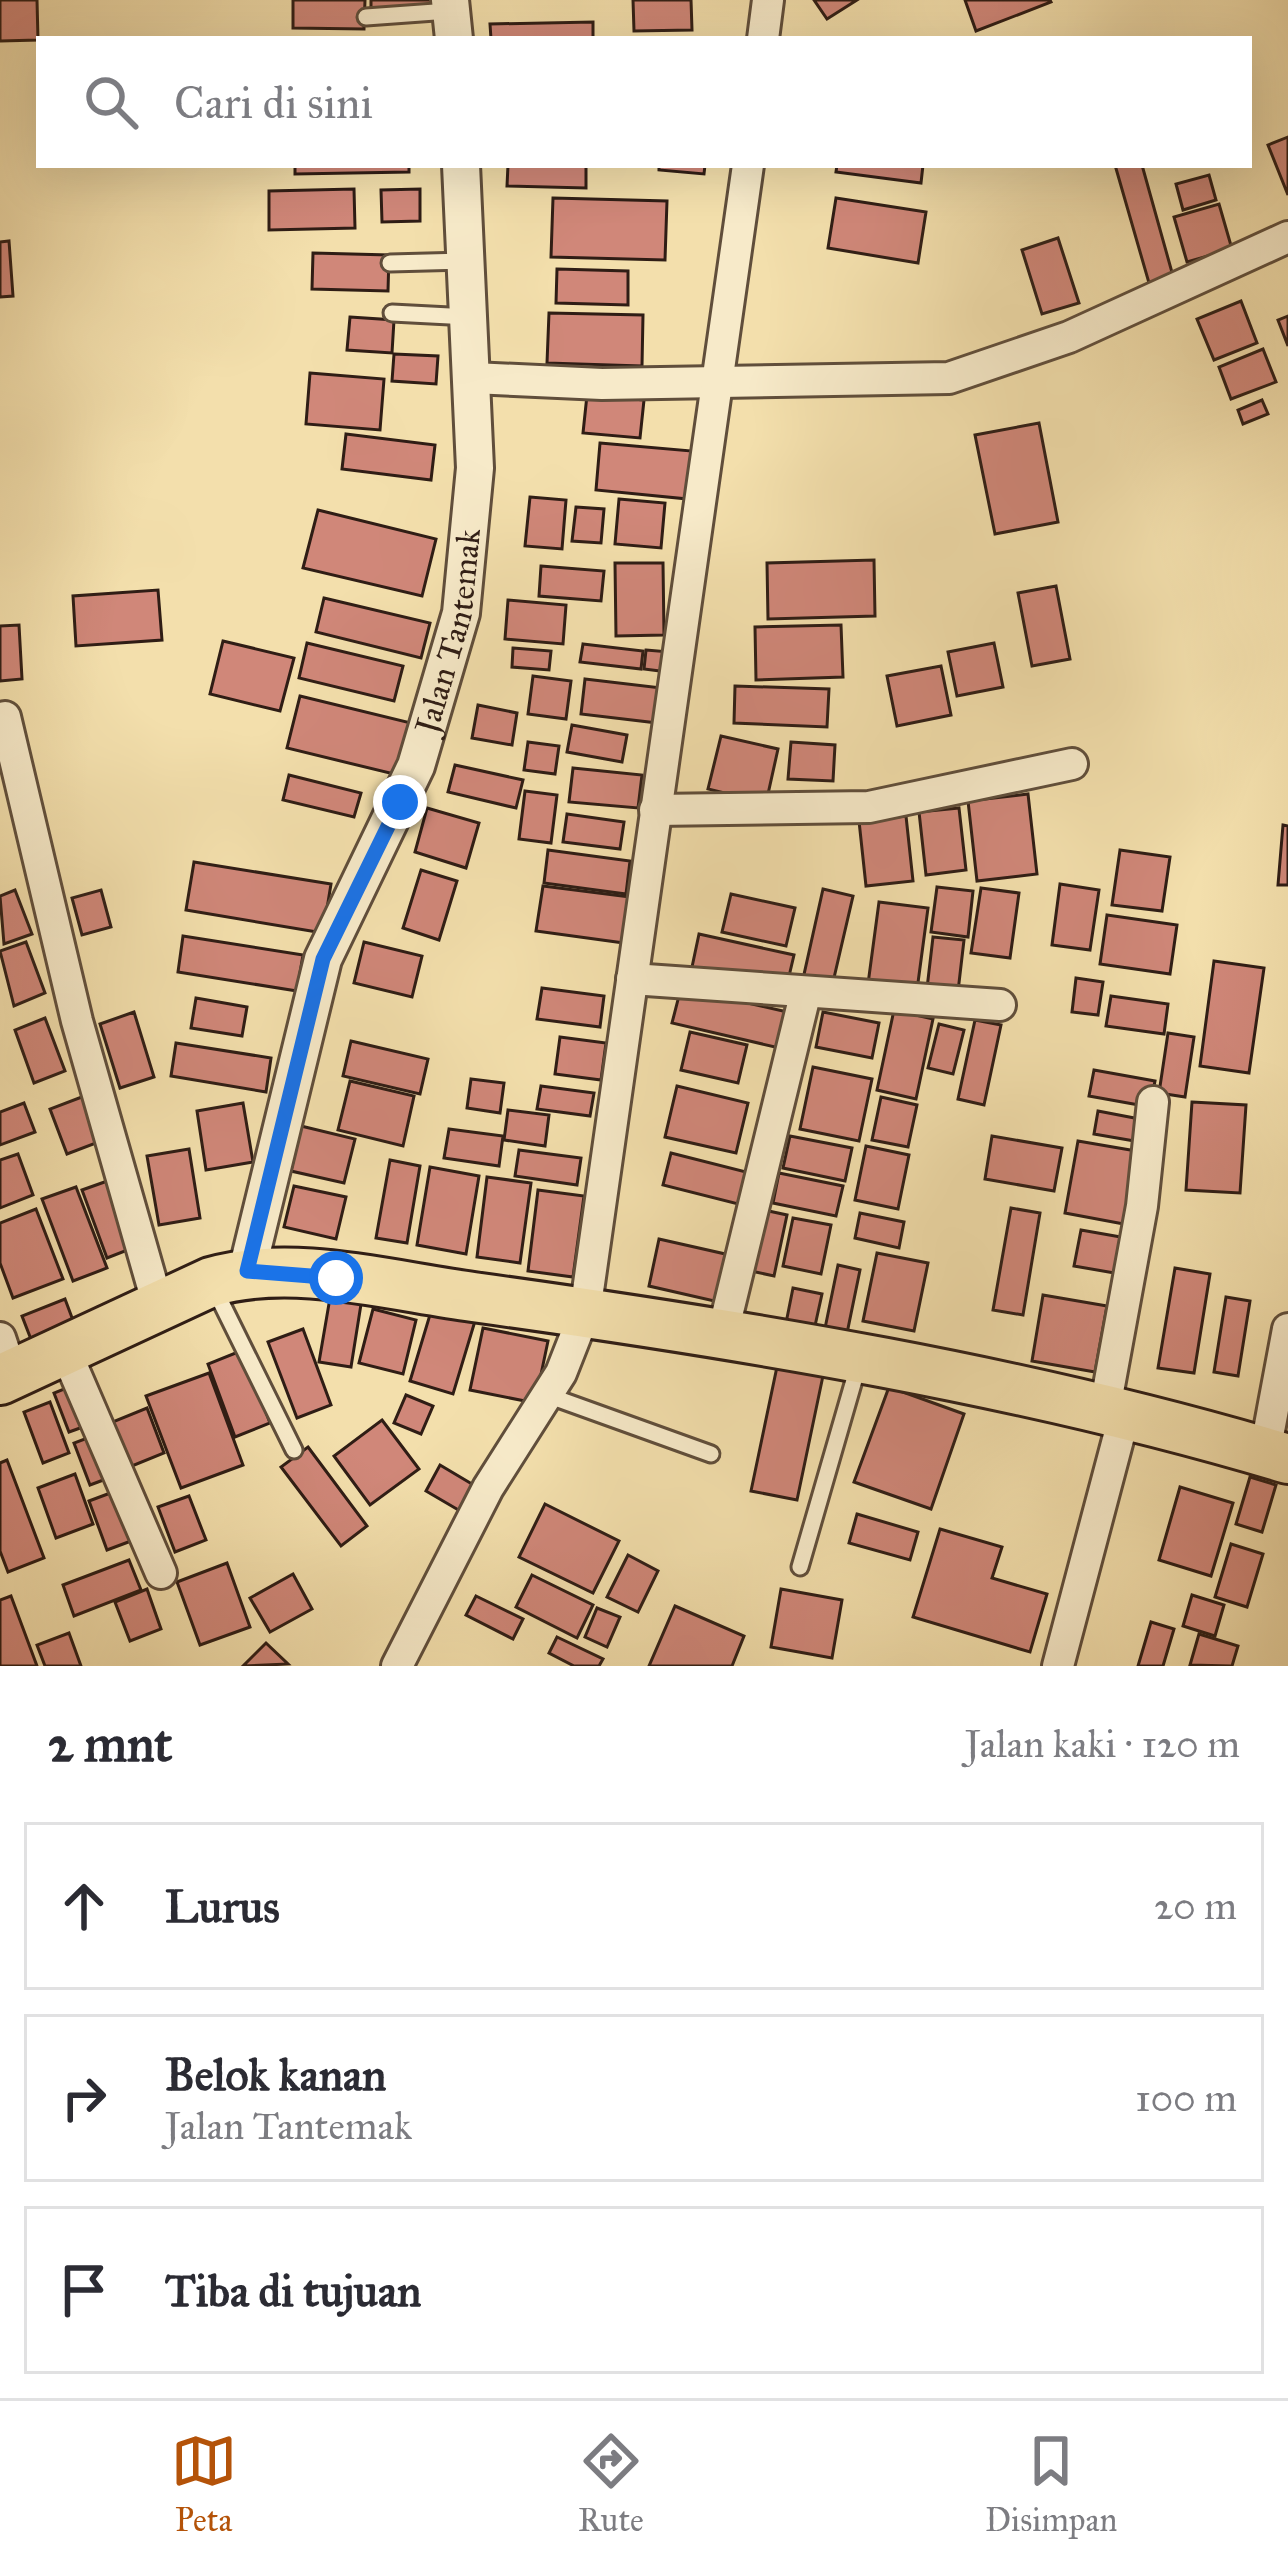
<!DOCTYPE html>
<html lang="id">
<head>
<meta charset="utf-8">
<style>
  :root { --surface:#fff; --page:#f2f2f3; --text:#2b2b33; --muted:#7c7c81; --line:#e1e1e2; --accent:#b45309 }
  body { margin:0; font-family:"IM FELL Great Primer",serif; background:var(--page); color:var(--text) }
  .stop { position:absolute; width:36px; height:36px; margin:-27px; border:9px solid #1a73e8; border-radius:50%; background:#fff }
  .stop.end { background:#1a73e8; border-color:#fff; box-shadow:0 3px 12px #0008 }
  .list { margin:0; padding:0; list-style:none }
  h2 { display:flex; justify-content:space-between; align-items:center; height:156px; margin:0; padding:0 48px; font-size:51px }
  h2 small { font-size:39px; font-weight:400; color:var(--muted) }
  .list li { display:grid; grid-template-columns:78px 1fr auto; gap:36px; align-items:center; box-sizing:border-box; height:168px; margin:0 24px 24px; padding:0 24px; border:3px solid var(--line); border-radius:0px }
  .list b { display:block; font-size:45px; white-space:nowrap }
  .list p { margin:0; font-size:39px; white-space:nowrap; color:var(--muted) }
  .list em { font-size:39px; font-style:normal; color:var(--muted) }
  .icon { flex:none; width:66px; height:66px; fill:none; stroke:currentColor; stroke-width:2; stroke-linecap:round; stroke-linejoin:round }
  .map { position:relative; flex:none; width:1288px; height:1666px; overflow:hidden }
  .search { position:absolute; background:var(--surface); box-shadow:0 12px 48px #0002; left:36px; right:36px; top:36px; height:132px; display:flex; align-items:center; gap:30px; box-sizing:border-box; padding:0 42px; border-radius:0px; color:var(--muted); font-size:45px }
  .sheet { height:732px; background:var(--surface) }
  nav { display:flex; justify-content:space-around; align-items:center; box-sizing:border-box; height:168px; border-top:3px solid var(--line); background:var(--surface); font-size:33px; color:var(--muted) }
  nav a { display:grid; justify-items:center; gap:6px }
  nav .on { color:var(--accent) }
  .map>svg:first-child { display:block }
  .building { fill:#d08779; stroke:#2f1d15; stroke-width:3 }
  .lines { fill:none; stroke-linecap:round; stroke-linejoin:round }
  .service-casing { stroke:#604e3b; stroke-width:21 }
  .minor-casing { stroke:#604e3b; stroke-width:36 }
  .tertiary-casing { stroke:#604e3b; stroke-width:42 }
  .primary-casing { stroke:#2f1d15; stroke-width:54 }
  .service { stroke:#f7eac9; stroke-width:15 }
  .minor { stroke:#f7eac9; stroke-width:30 }
  .tertiary { stroke:#f7eac9; stroke-width:36 }
  .primary { stroke:#f3dfac; stroke-width:48 }
  .route { stroke:#1a73e8; stroke-width:15 }
  .labels { text-anchor:middle; dominant-baseline:central; stroke-width:9; stroke-linejoin:round; paint-order:stroke }
  .street-label { font-size:33px; fill:#2f1d15; stroke:#f7eac9 }
</style>
</head>
<body>
<div class="map">
<svg width="1288" height="1666" viewBox="0 0 1288 1666">
  <rect width="100%" height="100%" fill="#f3dfac"/>
  <filter id="stains"><feTurbulence type="fractalNoise" baseFrequency=".00167" numOctaves="4"/><feColorMatrix values="0 0 0 0 .2 0 0 0 0 .09 0 0 0 0 .02 0 0 0 .5 -.17"/></filter>
  <radialGradient id="worn" r=".72"><stop offset=".6" stop-color="#630" stop-opacity="0"/><stop offset="1" stop-color="#630" stop-opacity=".3"/></radialGradient>
  <g class="building">
    <path d="M0 0H37L38 40 0 41Z"/>
    <path d="M293 0H365L364 29 293 28Z"/>
    <rect x="371" y="0" width="61" height="9"/>
    <path d="M633 0H691L692 30 634 31Z"/>
    <path d="M814 0H857L827 19Z"/>
    <path d="M965 0H1050L1051 2 976 31Z"/>
    <path d="M593 22V39H491L490 24Z"/>
    <path d="M1288 137V195L1268 145Z"/>
    <path d="M295 165H409V172L295 174Z"/>
    <path d="M508 165H586V188L507 186Z"/>
    <path d="M659 165H705L704 174 659 170Z"/>
    <path d="M837 165H923L921 183 836 172Z"/>
    <path d="M1115 165H1142L1173 276 1149 283Z"/>
    <path d="M1209 175 1216 200 1183 210 1176 184Z"/>
    <path d="M354 189 355 228 269 230V191Z"/>
    <path d="M420 189V221L382 222 381 190Z"/>
    <path d="M553 198 667 201 665 260 551 257Z"/>
    <path d="M836 198 926 212 918 263 828 248Z"/>
    <path d="M1219 204 1232 249 1187 262 1174 217Z"/>
    <path d="M1058 238 1079 303 1042 314 1022 250Z"/>
    <path d="M9 241 13 296 0 297V242Z"/>
    <path d="M313 253 389 255 388 291 312 289Z"/>
    <path d="M557 269 628 271V305L556 303Z"/>
    <path d="M1241 301 1257 343 1214 360 1197 319Z"/>
    <path d="M549 313 643 315 642 366 547 363Z"/>
    <path d="M1288 316V346L1278 320Z"/>
    <path d="M350 317 394 320 392 353 347 350Z"/>
    <path d="M1263 349 1276 382 1231 399 1219 367Z"/>
    <path d="M394 354 438 356 436 384 392 381Z"/>
    <path d="M310 373 384 379 380 430 306 424Z"/>
    <path d="M587 395 644 400 640 438 583 433Z"/>
    <path d="M1262 400 1268 414 1243 424 1238 410Z"/>
    <path d="M1039 423 1058 522 995 534 975 435Z"/>
    <path d="M346 434 435 445 431 480 342 469Z"/>
    <path d="M600 443 692 451 688 499 596 490Z"/>
    <path d="M530 497 566 500 562 549 525 546Z"/>
    <path d="M619 499 665 503 661 548 615 544Z"/>
    <path d="M576 507 604 509 601 543 572 541Z"/>
    <path d="M318 510 436 539 422 596 303 568Z"/>
    <path d="M874 560 875 616 768 619 767 563Z"/>
    <path d="M615 563H663L664 635 616 636Z"/>
    <path d="M541 566 604 571 601 601 539 596Z"/>
    <path d="M1056 586 1070 659 1032 666 1018 593Z"/>
    <path d="M158 590 162 640 76 646 73 596Z"/>
    <path d="M324 598 430 623 421 658 316 632Z"/>
    <path d="M508 600 566 605 563 644 505 639Z"/>
    <path d="M19 625 22 679 0 681V626Z"/>
    <path d="M841 625 843 677 756 680 755 627Z"/>
    <path d="M223 641 294 658 280 711 210 694Z"/>
    <path d="M307 643 403 666 394 701 299 678Z"/>
    <path d="M994 643 1003 687 957 696 948 652Z"/>
    <path d="M583 644 643 651 641 669 580 662Z"/>
    <path d="M513 648 551 651 549 670 512 667Z"/>
    <path d="M646 650 670 652 668 672 644 669Z"/>
    <path d="M941 666 951 715 897 726 887 676Z"/>
    <path d="M533 676 571 681 566 719 528 714Z"/>
    <path d="M585 679 670 689 666 724 581 714Z"/>
    <path d="M735 686 829 689 827 727 734 723Z"/>
    <path d="M300 696 411 723 398 775 287 748Z"/>
    <path d="M478 705 517 713 512 745 472 738Z"/>
    <path d="M572 725 627 735 622 762 567 752Z"/>
    <path d="M721 736 778 749 766 803 708 789Z"/>
    <path d="M528 742 559 746 555 774 524 770Z"/>
    <path d="M791 742 835 745 833 781 788 779Z"/>
    <path d="M455 765 523 780 516 808 448 792Z"/>
    <path d="M573 768 642 775 638 808 569 802Z"/>
    <path d="M289 775 361 793 354 817 283 800Z"/>
    <path d="M525 791 557 795 551 843 519 839Z"/>
    <path d="M1028 794 1037 874 977 881 968 801Z"/>
    <path d="M427 808 479 823 466 868 415 852Z"/>
    <path d="M959 808 966 870 926 875 919 812Z"/>
    <path d="M567 814 624 822 620 849 563 842Z"/>
    <path d="M906 816 913 881 866 886 859 821Z"/>
    <path d="M1283 825 1288 826V885H1278Z"/>
    <path d="M548 850 630 861 626 894 544 883Z"/>
    <path d="M1120 850 1170 857 1162 911 1112 905Z"/>
    <path d="M194 862 331 884 323 933 186 910Z"/>
    <path d="M421 870 457 881 439 940 403 928Z"/>
    <path d="M1060 884 1099 890 1090 950 1052 945Z"/>
    <path d="M543 886 630 897 624 943 536 931Z"/>
    <path d="M937 887 973 891 968 937 931 932Z"/>
    <path d="M981 888 1019 893 1010 958 971 953Z"/>
    <path d="M823 889 853 896 830 995 801 988Z"/>
    <path d="M15 890 32 934 4 944 0 896Z"/>
    <path d="M101 890 111 927 82 935 72 898Z"/>
    <path d="M731 894 795 908 786 946 722 932Z"/>
    <path d="M879 902 928 908 917 990 868 984Z"/>
    <path d="M1107 915 1177 925 1170 974 1100 964Z"/>
    <path d="M699 934 794 955 786 989 692 967Z"/>
    <path d="M183 936 303 955 297 991 178 972Z"/>
    <path d="M933 937 964 940 957 1000 926 997Z"/>
    <path d="M26 942 45 993 14 1006 0 951Z"/>
    <path d="M364 942 422 956 412 997 354 983Z"/>
    <path d="M1214 961 1264 968 1249 1073 1200 1066Z"/>
    <path d="M1076 978 1103 982 1098 1015 1072 1012Z"/>
    <path d="M542 988 604 996 600 1027 537 1019Z"/>
    <path d="M681 988 796 1014 788 1050 672 1023Z"/>
    <path d="M1111 996 1168 1004 1164 1034 1106 1026Z"/>
    <path d="M196 998 247 1007 242 1036 191 1028Z"/>
    <path d="M894 1010 933 1019 916 1099 877 1090Z"/>
    <path d="M134 1012 154 1077 120 1088 100 1024Z"/>
    <path d="M823 1012 879 1023 872 1058 816 1047Z"/>
    <path d="M45 1018 65 1071 34 1083 15 1030Z"/>
    <path d="M975 1020 1001 1025 984 1105 958 1099Z"/>
    <path d="M939 1024 964 1030 953 1074 928 1068Z"/>
    <path d="M690 1032 747 1045 738 1083 681 1070Z"/>
    <path d="M1168 1033 1194 1037 1185 1097 1159 1093Z"/>
    <path d="M560 1037 606 1043 601 1080 555 1074Z"/>
    <path d="M351 1041 428 1059 420 1094 343 1076Z"/>
    <path d="M176 1043 271 1058 266 1092 171 1076Z"/>
    <path d="M813 1067 872 1079 859 1141 800 1129Z"/>
    <path d="M1094 1070 1155 1081 1150 1107 1089 1096Z"/>
    <path d="M471 1079 504 1083 500 1113 467 1108Z"/>
    <path d="M350 1081 414 1096 403 1146 338 1130Z"/>
    <path d="M541 1086 594 1093 590 1116 537 1109Z"/>
    <path d="M677 1086 748 1103 736 1153 665 1137Z"/>
    <path d="M87 1095 104 1140 67 1154 50 1109Z"/>
    <path d="M881 1097 917 1105 908 1147 872 1140Z"/>
    <path d="M1192 1102 1246 1105 1240 1193 1186 1190Z"/>
    <path d="M24 1103 35 1132 0 1145V1112Z"/>
    <path d="M243 1103 253 1162 206 1170 197 1111Z"/>
    <path d="M508 1110 549 1115 545 1146 504 1140Z"/>
    <path d="M1098 1111 1150 1121 1146 1143 1094 1134Z"/>
    <path d="M301 1126 355 1139 344 1183 291 1171Z"/>
    <path d="M449 1129 503 1136 499 1166 444 1158Z"/>
    <path d="M790 1136 852 1148 845 1181 783 1168Z"/>
    <path d="M992 1136 1062 1148 1054 1191 985 1179Z"/>
    <path d="M1078 1141 1142 1152 1129 1225 1065 1213Z"/>
    <path d="M866 1146 909 1155 898 1209 855 1200Z"/>
    <path d="M189 1149 200 1218 159 1225 147 1156Z"/>
    <path d="M519 1150 581 1158 577 1185 515 1176Z"/>
    <path d="M671 1153 758 1175 750 1207 663 1185Z"/>
    <path d="M18 1154 33 1195 0 1208V1160Z"/>
    <path d="M390 1160 420 1166 407 1243 376 1238Z"/>
    <path d="M430 1167 479 1176 466 1254 417 1245Z"/>
    <path d="M779 1173 843 1186 836 1216 773 1203Z"/>
    <path d="M487 1177 531 1183 520 1263 477 1257Z"/>
    <path d="M113 1179 138 1246 107 1258 82 1190Z"/>
    <path d="M294 1186 346 1197 336 1239 284 1227Z"/>
    <path d="M76 1187 107 1268 73 1281 42 1199Z"/>
    <path d="M538 1190 584 1196 573 1277 528 1271Z"/>
    <path d="M1011 1208 1040 1213 1023 1315 993 1310Z"/>
    <path d="M36 1209 63 1279 13 1298 0 1263V1223Z"/>
    <path d="M764 1210 787 1215 774 1276 751 1271Z"/>
    <path d="M860 1213 904 1222 899 1248 855 1238Z"/>
    <path d="M793 1218 831 1225 821 1274 783 1266Z"/>
    <path d="M1081 1230 1132 1239 1126 1275 1074 1266Z"/>
    <path d="M659 1239 734 1256 723 1303 649 1286Z"/>
    <path d="M877 1253 928 1263 914 1331 863 1321Z"/>
    <path d="M838 1265 860 1270 845 1343 823 1338Z"/>
    <path d="M1175 1268 1210 1274 1194 1373 1158 1368Z"/>
    <path d="M793 1288 822 1294 811 1344 783 1338Z"/>
    <path d="M331 1292 362 1298 351 1367 319 1362Z"/>
    <path d="M1043 1295 1107 1306 1095 1372 1032 1361Z"/>
    <path d="M1226 1297 1250 1301 1238 1376 1214 1372Z"/>
    <path d="M65 1299 77 1331 34 1347 22 1316Z"/>
    <path d="M432 1308 475 1321 453 1394 410 1381Z"/>
    <path d="M373 1309 416 1320 403 1374 359 1363Z"/>
    <path d="M483 1328 548 1341 535 1403 470 1390Z"/>
    <path d="M303 1329 331 1405 297 1418 268 1342Z"/>
    <path d="M243 1350 270 1423 235 1437 208 1364Z"/>
    <path d="M778 1362 824 1371 797 1500 751 1491Z"/>
    <path d="M209 1373 243 1465 181 1488 146 1396Z"/>
    <path d="M79 1383 94 1423 69 1432 54 1393Z"/>
    <path d="M889 1387 964 1414 931 1509 854 1482Z"/>
    <path d="M406 1395 433 1406 421 1434 394 1423Z"/>
    <path d="M50 1402 69 1453 43 1463 24 1412Z"/>
    <path d="M147 1408 164 1453 127 1468 110 1423Z"/>
    <path d="M382 1420 419 1469 370 1505 334 1456Z"/>
    <path d="M98 1434 114 1476 90 1485 74 1443Z"/>
    <path d="M308 1447 367 1526 341 1546 281 1467Z"/>
    <path d="M7 1460 44 1558 8 1572 0 1551V1463Z"/>
    <path d="M440 1465 482 1490 467 1515 426 1491Z"/>
    <path d="M75 1474 93 1524 56 1538 38 1488Z"/>
    <path d="M1250 1477 1276 1485 1262 1532 1236 1524Z"/>
    <path d="M1180 1487 1233 1503 1211 1576 1159 1560Z"/>
    <path d="M121 1489 139 1538 107 1550 89 1501Z"/>
    <path d="M189 1496 206 1540 175 1552 158 1507Z"/>
    <path d="M545 1504 619 1541 593 1593 519 1557Z"/>
    <path d="M857 1514 918 1532 910 1560 849 1543Z"/>
    <path d="M940 1529 1002 1547 992 1578 1047 1594 1030 1652 913 1617Z"/>
    <path d="M1231 1544 1263 1554 1247 1607 1215 1597Z"/>
    <path d="M628 1555 658 1571 638 1612 607 1597Z"/>
    <path d="M129 1560 141 1590 74 1616 63 1585Z"/>
    <path d="M227 1563 250 1627 200 1645 177 1582Z"/>
    <path d="M293 1574 312 1609 270 1632 250 1598Z"/>
    <path d="M532 1575 593 1605 577 1638 516 1607Z"/>
    <path d="M147 1589 161 1629 130 1641 115 1602Z"/>
    <path d="M781 1589 842 1600 832 1658 771 1647Z"/>
    <path d="M1192 1595 1224 1605 1215 1636 1183 1626Z"/>
    <path d="M11 1596 37 1666H0V1600Z"/>
    <path d="M476 1596 523 1619 513 1639 466 1615Z"/>
    <path d="M675 1606 744 1636 732 1666H649Z"/>
    <path d="M597 1608 620 1617 607 1647 585 1637Z"/>
    <path d="M1151 1622 1174 1629 1163 1666H1138Z"/>
    <path d="M69 1633 81 1666H45L37 1645Z"/>
    <path d="M1199 1634 1238 1646 1232 1666 1190 1665Z"/>
    <path d="M557 1637 603 1659 599 1666H574L549 1653Z"/>
    <path d="M266 1643 288 1664 243 1666Z"/>
  </g>
  <g class="lines">
    <g class="service-casing">
      <g id="service">
        <path d="M366 17 449 11"/>
        <path d="M390 263 465 261"/>
        <path d="M392 313 469 317"/>
        <path d="M213 1286 294 1450"/>
        <path d="M547 1395 711 1454"/>
        <path d="M800 1567 859 1363"/>
      </g>
    </g>
    <g class="minor-casing">
      <g id="minor">
        <path d="M763 39 768 0"/>
        <path d="M473 378 602 384 949 378 1069 337 1288 237"/>
        <path d="M5 717 77 1021 158 1305"/>
        <path d="M655 810 869 807 1072 764"/>
        <path d="M632 979 1000 1005"/>
        <path d="M722 1336 805 995"/>
        <path d="M0 1338 12 1374"/>
        <path d="M65 1350 161 1573"/>
        <path d="M1105 1408 1142 1206 1153 1102"/>
        <path d="M1265 1452 1288 1329"/>
        <path d="M397 1666 488 1488 561 1373 585 1312 748 165"/>
        <path d="M1058 1666 1125 1413"/>
      </g>
    </g>
    <g class="tertiary-casing">
      <g id="tertiary">
        <path d="M450 0 454 39"/>
        <path id="s1" d="M247 1271 323 959 416 766 461 613 475 468 461 165"/>
      </g>
    </g>
    <g class="primary-casing">
      <path id="primary" d="M0 1380 211 1282C292 1258 391 1286 473 1297 742 1334 1029 1381 1288 1459"/>
    </g>
    <use href="#service" class="service"/>
    <use href="#minor" class="minor"/>
    <use href="#tertiary" class="tertiary"/>
    <use href="#primary" class="primary"/>
  </g>
  <g class="lines">
    <path class="route" d="M336 1278 247 1271 323 959 400 802"/>
  </g>
  <g class="labels">
    <g class="street-label">
      <text stroke="none"><textPath href="#s1" startOffset="675">Jalan Tantemak</textPath></text>
    </g>
  </g>
  <rect width="100%" height="100%" filter="url(#stains)"/>
  <rect width="100%" height="100%" fill="url(#worn)"/>
</svg>
<div class="stop" style="left:336px;top:1278px"></div>
<div class="stop end" style="left:400px;top:802px"></div>
<div class="search"><svg class="icon" aria-label="search" viewBox="0 0 24 24"><circle cx="10" cy="10" r="6"/><path d="M15 15l6 6"/></svg>Cari di sini</div>
</div>
<section class="sheet">
<h2>2 mnt<small>Jalan kaki · 120 m</small></h2>
<ul class="list">
<li><svg class="icon" aria-label="ahead" viewBox="0 0 24 24"><path d="M12 20V5M6 11l6-6 6 6"/></svg><div><b>Lurus</b></div><em>20 m</em></li>
<li><svg class="icon" aria-label="right" viewBox="0 0 24 24"><path d="M7 20v-9h11M14 6l5 5-5 5"/></svg><div><b>Belok kanan</b><p>Jalan Tantemak</p></div><em>100 m</em></li>
<li><svg class="icon" aria-label="arrive" viewBox="0 0 24 24"><path d="M6 21V4h12l-3 4 3 4H6"/></svg><div><b>Tiba di tujuan</b></div></li>
</ul>
</section>
<nav>
<a class="on"><svg class="icon" aria-label="map" viewBox="0 0 24 24"><path d="M3 6l6-2 6 2 6-2v14l-6 2-6-2-6 2zM9 4v14M15 6v14"/></svg>Peta</a>
<a><svg class="icon" aria-label="directions" viewBox="0 0 24 24"><path d="M12 3l9 9-9 9-9-9zM9 14v-3h6M13 9l2 2-2 2"/></svg>Rute</a>
<a><svg class="icon" aria-label="saved" viewBox="0 0 24 24"><path d="M7 4h10v16l-5-4-5 4z"/></svg>Disimpan</a>
</nav>
</body>
</html>
